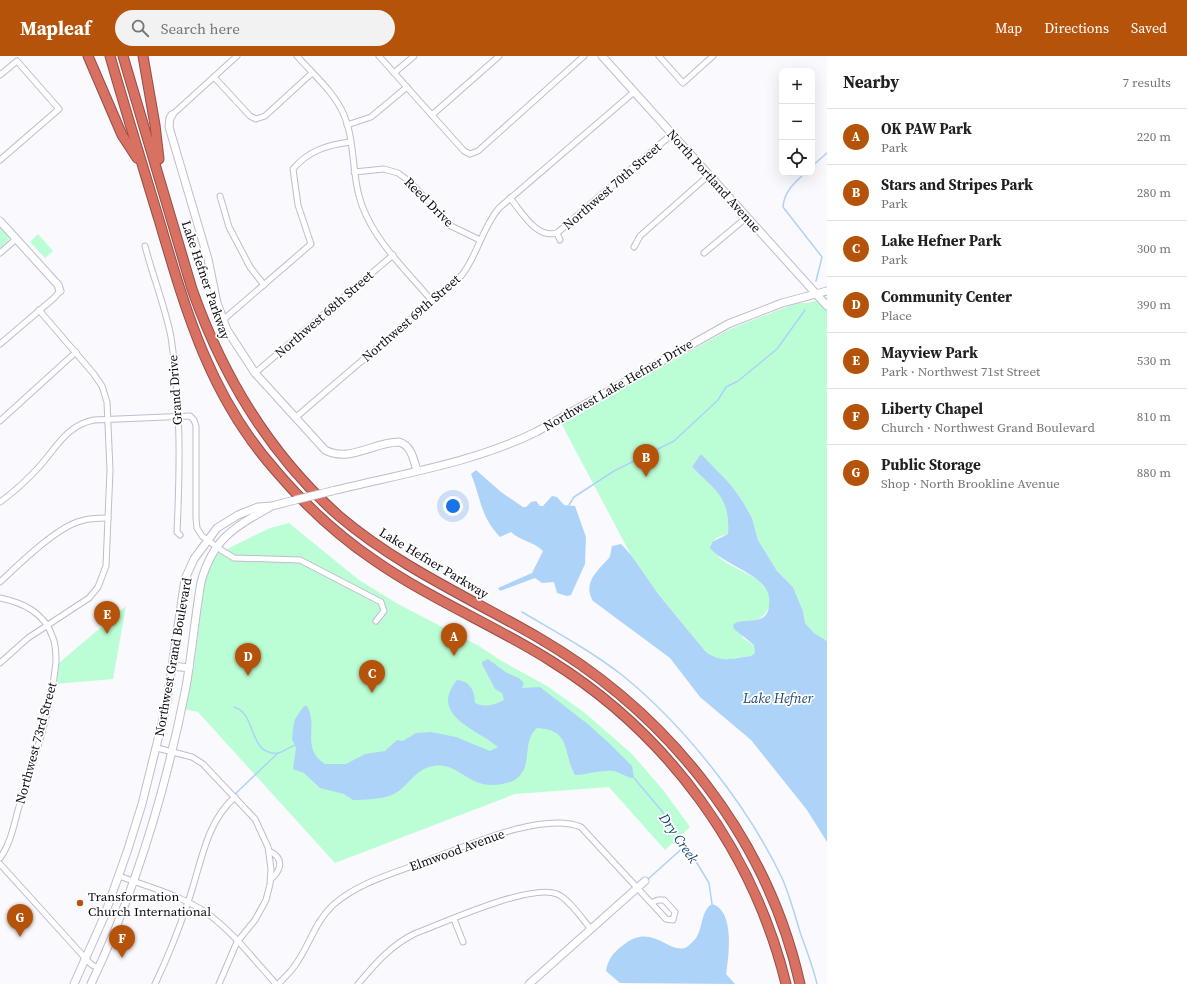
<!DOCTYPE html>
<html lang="en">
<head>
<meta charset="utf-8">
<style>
  :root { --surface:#fff; --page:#f2f2f2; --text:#202124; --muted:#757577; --line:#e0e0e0; --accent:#b45309 }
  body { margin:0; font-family:"Source Serif 4",serif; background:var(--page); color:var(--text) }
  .controls { position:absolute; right:12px; top:12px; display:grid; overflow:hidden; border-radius:8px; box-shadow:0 4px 16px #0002 }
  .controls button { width:36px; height:36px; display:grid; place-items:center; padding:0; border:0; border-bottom:1px solid var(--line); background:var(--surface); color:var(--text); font:20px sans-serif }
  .you { position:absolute; left:453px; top:450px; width:14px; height:14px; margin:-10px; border:3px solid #fff; border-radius:50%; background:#1a73e8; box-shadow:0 0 0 6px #1a73e833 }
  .badge { display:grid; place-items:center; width:26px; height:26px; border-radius:50%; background:var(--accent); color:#fff; font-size:13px; font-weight:700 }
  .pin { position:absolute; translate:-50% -33px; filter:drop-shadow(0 1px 2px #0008) }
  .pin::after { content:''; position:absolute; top:21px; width:14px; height:12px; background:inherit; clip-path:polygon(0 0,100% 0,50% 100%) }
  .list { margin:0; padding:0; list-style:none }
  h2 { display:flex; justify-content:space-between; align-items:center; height:52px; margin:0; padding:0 16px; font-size:17px }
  h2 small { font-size:13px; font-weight:400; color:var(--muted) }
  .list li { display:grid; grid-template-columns:26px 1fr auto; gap:12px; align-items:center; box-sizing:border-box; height:56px; padding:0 16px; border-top:1px solid var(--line) }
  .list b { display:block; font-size:15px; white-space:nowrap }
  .list p { margin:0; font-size:13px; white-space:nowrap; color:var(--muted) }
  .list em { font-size:13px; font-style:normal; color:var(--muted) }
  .icon { flex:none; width:22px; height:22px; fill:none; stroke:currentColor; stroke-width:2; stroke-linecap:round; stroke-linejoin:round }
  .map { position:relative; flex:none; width:827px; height:928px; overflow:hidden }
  header { display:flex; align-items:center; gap:24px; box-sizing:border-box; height:56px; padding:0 20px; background:var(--accent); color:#fff }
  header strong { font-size:19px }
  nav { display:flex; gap:22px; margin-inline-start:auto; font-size:14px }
  .search { width:280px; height:36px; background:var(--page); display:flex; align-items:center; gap:10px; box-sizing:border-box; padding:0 14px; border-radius:22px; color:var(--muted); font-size:15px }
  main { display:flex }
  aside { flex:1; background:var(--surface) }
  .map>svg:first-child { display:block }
  .green { fill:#bbfed5 }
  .water { fill:#aed3f8 }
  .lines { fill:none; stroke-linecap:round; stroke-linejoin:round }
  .stream { stroke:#aed3f8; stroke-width:1.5 }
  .street-casing { stroke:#c2bad1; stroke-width:7 }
  .secondary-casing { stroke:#c2bad1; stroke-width:9 }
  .highway-casing { stroke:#924e47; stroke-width:11 }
  .street { stroke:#fff; stroke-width:5 }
  .secondary { stroke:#fff; stroke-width:7 }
  .highway { stroke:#d97162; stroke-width:9 }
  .secondary-bridge-casing { stroke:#c2bad1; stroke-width:9; stroke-linecap:butt }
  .secondary-bridge { stroke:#fff; stroke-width:7 }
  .poi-dot { fill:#b55510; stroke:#fff; stroke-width:1.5 }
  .labels { text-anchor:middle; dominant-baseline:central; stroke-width:3.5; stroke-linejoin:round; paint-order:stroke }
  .street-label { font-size:13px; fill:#0f0d14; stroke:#fff }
  .poi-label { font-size:13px; fill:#0f0d14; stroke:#fff; text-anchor:start }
  .water-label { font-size:14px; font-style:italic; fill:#19446c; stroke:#fff }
</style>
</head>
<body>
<header>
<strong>Mapleaf</strong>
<div class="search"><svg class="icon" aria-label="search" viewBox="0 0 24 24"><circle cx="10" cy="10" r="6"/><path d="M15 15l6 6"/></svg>Search here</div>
<nav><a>Map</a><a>Directions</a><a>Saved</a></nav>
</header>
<main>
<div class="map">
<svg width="827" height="928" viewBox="0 0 827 928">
  <rect width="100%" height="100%" fill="#faf9fd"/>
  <g class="green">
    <path d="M0 168 10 182 0 194Z"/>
    <path d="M38 178 53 195 45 202 30 186Z"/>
    <path d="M827 241V585L814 577 805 567 803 555 793 531 777 515 758 484 752 462 743 446 731 429 701 399 692 411C717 436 730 440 728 478L718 481 710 488C713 492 716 497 719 501 732 515 784 525 767 555 761 566 748 566 737 566L743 582 755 590V597L751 600 722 604 714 602 705 595 659 539 631 499 561 367 730 273 796 247H808Z"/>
    <path d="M289 467 359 524 398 548 479 590 500 604 547 630 585 657 632 698 664 735 690 771 665 794 609 731 515 738 335 807 198 656 183 653 194 610 204 528 215 499 270 472Z"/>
    <path d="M126 550 113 623 55 628 59 607Z"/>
  </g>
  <g class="water">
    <path d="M701 398 731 429 743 446 752 462 758 484 777 515 793 531 803 555 805 567 814 577 827 585V786L807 754 751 684 700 641 670 602 593 545C582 527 598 514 609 502 611 499 611 493 612 490L621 488 631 499 659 539 705 595C721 608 732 602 751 600L755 597 754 589 734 573 733 569C739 562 755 568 765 560 768 557 769 552 769 548 774 520 725 511 710 492L712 486 728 478C730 441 716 435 692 411Z"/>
    <path d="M476 414 501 436 523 451H526L531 446 536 445 540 450H543L552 440 557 441 564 449 575 450 586 481 585 508 571 539 567 540 557 537 554 526 542 527 535 522 500 535 498 532 532 517 543 495C533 485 520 485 511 476L500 481C480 460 481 442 471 418Z"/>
    <path d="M488 603 507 617 519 622 524 627 522 632 540 631 589 669 611 689 632 710 634 722C626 722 621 716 613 715 598 714 588 719 575 719 562 695 572 674 537 672 521 686 534 710 516 723 512 726 507 727 502 728 469 735 460 706 434 710 415 712 408 732 392 739 383 743 363 744 353 744L344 738 320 732 304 717 293 713 296 692 292 683 293 672 295 663 304 650H307C319 670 300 692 325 708H346L365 698 385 695 397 684 403 685 416 677 431 676 456 681 490 695 498 691C477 673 428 659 457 624 470 625 475 635 475 647 486 652 493 649 504 644L502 637 495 633 482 608V606Z"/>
    <path d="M712 848C735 854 729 901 726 918L735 928 620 927 606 915C608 903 613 897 622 890 652 864 669 900 687 891 690 888 694 885 696 882 703 872 701 854 712 848Z"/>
  </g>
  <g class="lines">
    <g class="stream">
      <path d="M812 110 827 97"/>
      <path d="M805 117C794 127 784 136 783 151L822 201 816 225"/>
      <path d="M569 449 574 441 614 415 674 385 718 344 726 331 738 325 777 293 805 254"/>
      <path d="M522 556C556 576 591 595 622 619 684 669 748 750 782 822 790 840 795 860 801 879 807 895 813 911 817 928"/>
      <path d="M234 651C257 657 248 700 278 697 283 696 290 691 295 689"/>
      <path d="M634 722 661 754 686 789 709 827 712 848"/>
      <path d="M235 738 278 697"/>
      <path d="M647 824 686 789"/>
    </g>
    <g class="street-casing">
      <g id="street">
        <path d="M297 0C313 18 335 37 344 59 356 88 351 122 363 152 377 188 408 216 432 245"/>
        <path d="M379 0 464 95 470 98 478 95 584 0"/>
        <path d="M659 0 683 27 713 0"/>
        <path d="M394 17 414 0"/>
        <path d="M0 19 17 5 59 53 0 104"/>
        <path d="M214 21 250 60 256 63 265 60 312 17"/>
        <path d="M172 59 237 0"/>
        <path d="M432 59 499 0"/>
        <path d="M347 69 371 61 407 31"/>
        <path d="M354 116 384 113 398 117 409 125 451 170 480 184"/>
        <path d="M220 140 229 171 250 211 264 229"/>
        <path d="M510 142C522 156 536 183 557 177"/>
        <path d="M560 184 557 177 672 78"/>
        <path d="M145 190C153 221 165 250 171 281 181 345 180 412 177 476L180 479"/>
        <path d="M634 191 640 180 709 119"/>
        <path d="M0 197 16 183"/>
        <path d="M704 197 747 161"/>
        <path d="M223 264 311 188 298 149 293 113C308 95 327 89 350 86"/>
        <path d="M0 288 54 242 60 235"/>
        <path d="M255 317 393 199"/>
        <path d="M295 362 462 219C478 198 482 172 499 152L634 36"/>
        <path d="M0 365 76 296"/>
        <path d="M0 446C14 436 27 424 39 411 56 392 67 369 94 364L190 360 194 364 196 370V462L197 472 202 480 221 494 234 502 300 504 381 546 384 555 376 565"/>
        <path d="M0 526C18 509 58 470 81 465 89 462 100 462 108 462"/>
        <path d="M0 542C24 547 45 557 53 582 56 589 56 598 56 606 51 656 33 706 18 754 14 769 10 789 0 802"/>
        <path d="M0 607 28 582 89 542 98 531 106 510 110 414 107 346 102 330 93 317 39 254"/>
        <path d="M157 692 192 701 203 708 255 763 268 791 271 813 270 828 266 844 255 864 237 886 219 928"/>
        <path d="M269 795C284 802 282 813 271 823"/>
        <path d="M0 808 86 903 92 909 99 912"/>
        <path d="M119 820C148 831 183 840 208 858 234 877 255 905 276 928"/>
        <path d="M454 863 463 886"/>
        <path d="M155 928C168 901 179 873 188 846 201 810 205 767 235 741"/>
        <path d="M278 928C284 922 291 916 296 908 310 888 315 866 333 849 359 826 395 817 426 805 464 791 542 755 581 771L666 863 673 864 675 856 664 844H658L653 846"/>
        <path d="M358 928C375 908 390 890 414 878 443 867 530 827 557 838 568 842 583 864 591 873"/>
      </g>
    </g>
    <g class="secondary-casing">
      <g id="secondary">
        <path d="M602 0 827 250"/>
        <path d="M172 59 170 62 169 71 208 203 217 247 227 274 255 317 325 394C349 407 374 386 399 386 412 390 413 403 417 414"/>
        <path d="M0 165 58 229 60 235"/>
        <path d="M332 435C400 418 473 407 536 376L728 268 782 247 827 235"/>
        <path d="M173 610 189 612"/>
        <path d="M74 928 104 861 128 793 142 748 166 651 185 523 194 503 217 472 238 459 258 451 272 450 295 444"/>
        <path d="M91 928C136 834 166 733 186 631 192 596 195 561 201 526 213 483 233 472 270 451"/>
        <path d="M529 928 645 825"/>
      </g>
    </g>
    <g class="highway-casing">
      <g id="highway">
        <path d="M88 0 122 79 137 102"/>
        <path d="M110 0C126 56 143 111 160 167 187 259 211 342 276 415 305 449 337 479 374 504 430 543 494 569 551 605 668 678 753 794 786 928"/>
        <path d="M123 0 192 233C223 321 269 398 339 460 399 511 472 543 539 582 668 657 767 781 800 928"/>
        <path d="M143 0 155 69 159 103"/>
      </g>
    </g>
    <use href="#street" class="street"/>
    <use href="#secondary" class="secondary"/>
    <use href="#highway" class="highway"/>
    <g class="secondary-bridge-casing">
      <path id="secondary-bridge" d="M295 444 332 435"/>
    </g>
    <use href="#secondary-bridge" class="secondary-bridge"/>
  </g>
  <circle class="poi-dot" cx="80" cy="847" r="4"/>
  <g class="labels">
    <g class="street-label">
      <text transform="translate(714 125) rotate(48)">North Portland Avenue</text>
      <text transform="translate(612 130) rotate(-41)">Northwest 70th Street</text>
      <text transform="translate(429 146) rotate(45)">Reed Drive</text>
      <text transform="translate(206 224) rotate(71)">Lake Hefner Parkway</text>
      <text transform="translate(324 258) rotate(-41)">Northwest 68th Street</text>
      <text transform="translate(411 262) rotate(-41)">Northwest 69th Street</text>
      <text transform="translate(618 329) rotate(-30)">Northwest Lake Hefner Drive</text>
      <text transform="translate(175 334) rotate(-94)">Grand Drive</text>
      <text transform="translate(434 507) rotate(31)">Lake Hefner Parkway</text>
      <text transform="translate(173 601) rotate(-80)">Northwest Grand Boulevard</text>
      <text transform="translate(36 687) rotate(-75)">Northwest 73rd Street</text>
      <text transform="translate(457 794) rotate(-20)">Elmwood Avenue</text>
    </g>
    <g class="poi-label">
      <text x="88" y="840">Transformation<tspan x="88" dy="15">Church International</tspan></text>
    </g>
    <g class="water-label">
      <text x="778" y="642">Lake Hefner</text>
      <text transform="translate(679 782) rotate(55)">Dry Creek</text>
    </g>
  </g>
</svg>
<div class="controls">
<button>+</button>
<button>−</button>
<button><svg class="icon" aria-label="locate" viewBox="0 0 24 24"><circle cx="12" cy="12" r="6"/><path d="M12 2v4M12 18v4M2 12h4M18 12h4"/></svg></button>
</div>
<div class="you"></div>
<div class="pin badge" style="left:454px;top:600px">A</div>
<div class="pin badge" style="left:646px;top:421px">B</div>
<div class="pin badge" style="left:372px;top:637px">C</div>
<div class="pin badge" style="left:248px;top:620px">D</div>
<div class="pin badge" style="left:107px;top:578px">E</div>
<div class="pin badge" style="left:122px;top:902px">F</div>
<div class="pin badge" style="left:20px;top:881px">G</div>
</div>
<aside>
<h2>Nearby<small>7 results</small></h2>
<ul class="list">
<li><span class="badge">A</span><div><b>OK PAW Park</b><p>Park</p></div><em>220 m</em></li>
<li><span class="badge">B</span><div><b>Stars and Stripes Park</b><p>Park</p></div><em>280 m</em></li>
<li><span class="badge">C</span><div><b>Lake Hefner Park</b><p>Park</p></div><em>300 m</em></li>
<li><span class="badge">D</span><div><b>Community Center</b><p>Place</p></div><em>390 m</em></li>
<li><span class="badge">E</span><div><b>Mayview Park</b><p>Park · Northwest 71st Street</p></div><em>530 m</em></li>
<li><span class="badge">F</span><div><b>Liberty Chapel</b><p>Church · Northwest Grand Boulevard</p></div><em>810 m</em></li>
<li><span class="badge">G</span><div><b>Public Storage</b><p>Shop · North Brookline Avenue</p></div><em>880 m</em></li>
</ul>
</aside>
</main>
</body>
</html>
